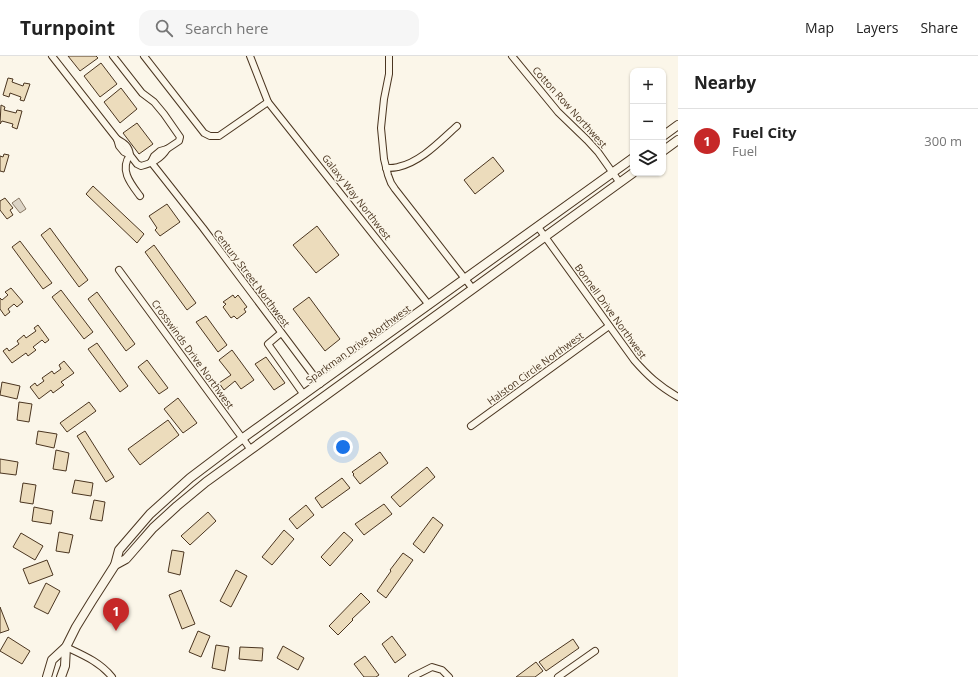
<!DOCTYPE html>
<html lang="en">
<head>
<meta charset="utf-8">
<style>
  :root { --surface:#fff; --page:#f6f6f6; --text:#222; --muted:#767676; --line:#e0e0e0; --accent:#c62828 }
  body { margin:0; font-family:"Open Sans",sans-serif; background:var(--page); color:var(--text) }
  .controls { position:absolute; right:12px; top:12px; display:grid; overflow:hidden; border-radius:8px; box-shadow:0 1px 3px #0004 }
  .controls button { width:36px; height:36px; display:grid; place-items:center; padding:0; border:0; border-bottom:1px solid var(--line); background:var(--surface); color:var(--text); font:20px sans-serif }
  .you { position:absolute; left:343px; top:391px; width:14px; height:14px; margin:-10px; border:3px solid #fff; border-radius:50%; background:#1a73e8; box-shadow:0 0 0 6px #1a73e833 }
  .badge { display:grid; place-items:center; width:26px; height:26px; border-radius:50%; background:var(--accent); color:#fff; font-size:13px; font-weight:700 }
  .pin { position:absolute; translate:-50% -33px; filter:drop-shadow(0 1px 2px #0008) }
  .pin::after { content:''; position:absolute; top:21px; width:14px; height:12px; background:inherit; clip-path:polygon(0 0,100% 0,50% 100%) }
  .list { margin:0; padding:0; list-style:none }
  h2 { display:flex; justify-content:space-between; align-items:center; height:52px; margin:0; padding:0 16px; font-size:17px }
  h2 small { font-size:13px; font-weight:400; color:var(--muted) }
  .list li { display:grid; grid-template-columns:26px 1fr auto; gap:12px; align-items:center; box-sizing:border-box; height:64px; padding:0 16px; border-top:1px solid var(--line) }
  .list b { display:block; font-size:15px; white-space:nowrap }
  .list p { margin:0; font-size:13px; white-space:nowrap; color:var(--muted) }
  .list em { font-size:13px; font-style:normal; color:var(--muted) }
  .icon { flex:none; width:22px; height:22px; fill:none; stroke:currentColor; stroke-width:2; stroke-linecap:round; stroke-linejoin:round }
  .map { position:relative; flex:none; width:678px; height:621px; overflow:hidden }
  header { display:flex; align-items:center; gap:24px; box-sizing:border-box; height:56px; padding:0 20px; background:var(--surface); border-bottom:1px solid var(--line) }
  header strong { font-size:19px }
  nav { display:flex; gap:22px; margin-inline-start:auto; font-size:14px }
  .search { width:280px; height:36px; background:var(--page); display:flex; align-items:center; gap:10px; box-sizing:border-box; padding:0 14px; border-radius:12px; color:var(--muted); font-size:15px }
  main { display:flex }
  aside { flex:1; background:var(--surface) }
  .map>svg:first-child { display:block }
  .water { fill:#dcd4c6; stroke:#887966 }
  .building { fill:#ecdcbc; stroke:#4a3520 }
  .lines { fill:none; stroke-linecap:round; stroke-linejoin:round }
  .street-casing { stroke:#4a3520; stroke-width:8 }
  .secondary-casing { stroke:#4a3520; stroke-width:10 }
  .street { stroke:#fbf6e9; stroke-width:6 }
  .secondary { stroke:#fbf6e9; stroke-width:8 }
  .labels { text-anchor:middle; dominant-baseline:central; stroke-width:3; stroke-linejoin:round; paint-order:stroke }
  .street-label { font-size:10px; fill:#4a3520; stroke:#fbf6e9 }
</style>
</head>
<body>
<header>
<strong>Turnpoint</strong>
<div class="search"><svg class="icon" aria-label="search" viewBox="0 0 24 24"><circle cx="10" cy="10" r="6"/><path d="M15 15l6 6"/></svg>Search here</div>
<nav><a>Map</a><a>Layers</a><a>Share</a></nav>
</header>
<main>
<div class="map">
<svg width="678" height="621" viewBox="0 0 678 621">
  <rect width="100%" height="100%" fill="#fbf6e9"/>
  <path class="water" d="M19 142 26 153 20 157 12 147Z"/>
  <g class="building">
    <path d="M68 0H96L98 2 80 15Z"/>
    <path d="M101 7 117 28 100 41 84 20Z"/>
    <path d="M8 22 13 23 12 26 23 30 24 27 30 28 24 45 20 44 21 41 10 37 9 41 3 39Z"/>
    <path d="M121 32 137 53 120 67 104 46Z"/>
    <path d="M1 49 5 51 4 54 16 57 17 54 22 55 17 73 12 71 13 68 2 65 0 68Z"/>
    <path d="M137 67 153 88 139 98 123 77Z"/>
    <path d="M4 98 9 99 4 116 0 115V100L3 101Z"/>
    <path d="M493 101 504 115 475 138 464 124Z"/>
    <path d="M93 130 144 178 137 187 86 138Z"/>
    <path d="M5 142 13 152 10 154 13 159 7 163 0 154V145Z"/>
    <path d="M167 148 180 166 160 180 155 174 157 172 149 160Z"/>
    <path d="M317 170 339 199 316 217 293 189Z"/>
    <path d="M50 172 88 224 79 231 41 179Z"/>
    <path d="M20 185 52 227 43 233 12 191Z"/>
    <path d="M154 189 196 247 187 254 145 196Z"/>
    <path d="M11 232 23 246 17 251 14 248 8 253 10 256 5 260 0 253V242L2 244 8 239 5 236Z"/>
    <path d="M61 234 93 276 84 283 52 241Z"/>
    <path d="M97 236 135 288 126 295 88 243Z"/>
    <path d="M233 239 235 242 238 239 247 251 244 253 246 256 237 263 234 260 231 262 223 251 226 248 223 246Z"/>
    <path d="M309 241 340 283 325 295 293 253Z"/>
    <path d="M206 260 227 289 218 296 196 266Z"/>
    <path d="M38 269 49 284 45 287 42 284 33 291 36 294 28 300 26 297 12 307 3 295 7 292 9 295 19 288 17 285 24 279 26 282 36 275 34 272Z"/>
    <path d="M97 287 128 330 120 336 88 293Z"/>
    <path d="M232 294 254 324 241 333 235 325 224 334 219 327 231 319 219 304Z"/>
    <path d="M266 301 285 327 274 334 255 308Z"/>
    <path d="M147 304 168 332 159 338 138 311Z"/>
    <path d="M64 305 74 317 61 326 64 329 53 337 51 334 39 343 30 331 35 327 37 330 44 325 42 322 52 315 54 318 61 313 59 309Z"/>
    <path d="M2 326 20 330 17 343 0 339Z"/>
    <path d="M178 342 197 367 183 377 164 353Z"/>
    <path d="M19 346 32 348 29 366 17 364Z"/>
    <path d="M89 346 96 355 67 376 60 367Z"/>
    <path d="M168 364 179 379 140 409 128 393Z"/>
    <path d="M38 375 57 378 54 392 36 388Z"/>
    <path d="M85 375 114 421 106 426 77 380Z"/>
    <path d="M56 394 69 397 66 415 53 413Z"/>
    <path d="M380 396 388 407 360 428 353 419 354 418 352 416Z"/>
    <path d="M0 403 18 406 16 419 0 417Z"/>
    <path d="M427 411 435 421 400 451 391 441Z"/>
    <path d="M342 422 350 432 322 452 315 442Z"/>
    <path d="M75 424 93 427 91 440 72 437Z"/>
    <path d="M23 427 36 429 33 448 20 446Z"/>
    <path d="M94 444 105 446 102 465 90 463Z"/>
    <path d="M384 448 392 458 364 479 355 468Z"/>
    <path d="M306 449 314 459 297 473 289 463Z"/>
    <path d="M34 451 53 455 51 468 32 465Z"/>
    <path d="M208 456 216 465 190 489 181 480Z"/>
    <path d="M433 461 443 469 424 497 413 488Z"/>
    <path d="M284 474 294 483 272 509 262 501Z"/>
    <path d="M59 476 73 479 69 497 56 495Z"/>
    <path d="M344 476 353 484 330 510 321 501Z"/>
    <path d="M21 477 43 490 35 504 13 491Z"/>
    <path d="M172 494 184 496 180 519 168 516Z"/>
    <path d="M403 497 413 504 386 542 377 535 391 515 390 514Z"/>
    <path d="M47 504 53 519 29 528 23 513Z"/>
    <path d="M236 514 247 520 231 551 220 545Z"/>
    <path d="M46 527 60 535 48 558 34 551Z"/>
    <path d="M181 534 195 568 182 573 169 539Z"/>
    <path d="M361 537 370 546 352 563 353 564 338 579 329 570Z"/>
    <path d="M0 551 9 574 0 577Z"/>
    <path d="M198 575 210 580 201 601 189 596Z"/>
    <path d="M392 580 406 599 395 607 382 588Z"/>
    <path d="M8 581 30 595 22 608 0 595Z"/>
    <path d="M573 583 579 592 546 615 539 606Z"/>
    <path d="M216 589 229 591 225 615 212 612Z"/>
    <path d="M283 590 304 602 298 614 277 602Z"/>
    <path d="M240 591 263 592 262 605 239 603Z"/>
    <path d="M365 600 379 619 376 621H364L354 608Z"/>
    <path d="M536 606 543 615 535 621H516Z"/>
  </g>
  <g class="lines">
    <g class="street-casing">
      <g id="street">
        <path d="M52 0 117 83 119 90 124 96 130 99 137 108 141 110C152 107 161 103 167 93"/>
        <path d="M113 0 142 37 154 46 164 58 180 81 179 85 167 93 160 95 154 100 151 106"/>
        <path d="M144 0 204 77 210 80H219L268 46"/>
        <path d="M250 0 268 46 429 249"/>
        <path d="M389 0V18L384 43 381 72 384 103 388 119 391 127 395 133 473 233"/>
        <path d="M512 0 558 56 587 84 598 96 620 127"/>
        <path d="M117 83C124 87 129 90 130 99 119 114 131 128 140 140"/>
        <path d="M151 106 203 172 320 328"/>
        <path d="M386 112C390 112 395 112 398 111 421 106 440 85 457 70"/>
        <path d="M538 171 634 304C648 320 659 330 678 341"/>
        <path d="M119 214 251 394"/>
        <path d="M281 277 268 288 304 339"/>
        <path d="M471 370 609 270"/>
        <path d="M66 591C83 599 100 606 112 621"/>
        <path d="M412 621 432 611 442 614 449 621"/>
        <path d="M558 621 595 595"/>
      </g>
    </g>
    <g class="secondary-casing">
      <g id="secondary">
        <path d="M663 80 678 69"/>
        <path d="M663 95 678 84"/>
        <path d="M115 509 126 503 133 495 153 472 177 450 206 426 633 117"/>
        <path d="M47 621 52 604 66 591 76 571 92 545 115 509 119 494 150 458 190 422 243 382 633 102"/>
        <path d="M61 621 65 610 66 591"/>
      </g>
    </g>
    <use href="#street" class="street"/>
    <use href="#secondary" class="secondary"/>
  </g>
  <g class="labels">
    <g class="street-label">
      <text transform="translate(570 51) rotate(48)">Cotton Row Northwest</text>
      <text transform="translate(357 141) rotate(52)">Galaxy Way Northwest</text>
      <text transform="translate(252 222) rotate(53)">Century Street Northwest</text>
      <text transform="translate(611 255) rotate(54)">Bonnell Drive Northwest</text>
      <text transform="translate(358 288) rotate(-36)">Sparkman Drive Northwest</text>
      <text transform="translate(193 298) rotate(54)">Crosswinds Drive Northwest</text>
      <text transform="translate(535 312) rotate(-36)">Halston Circle Northwest</text>
    </g>
  </g>
</svg>
<div class="controls">
<button>+</button>
<button>−</button>
<button><svg class="icon" aria-label="layers" viewBox="0 0 24 24"><path d="M12 4l9 5-9 5-9-5zM3 14l9 5 9-5"/></svg></button>
</div>
<div class="you"></div>
<div class="pin badge" style="left:116px;top:575px">1</div>
</div>
<aside>
<h2>Nearby<small></small></h2>
<ul class="list">
<li><span class="badge">1</span><div><b>Fuel City</b><p>Fuel</p></div><em>300 m</em></li>
</ul>
</aside>
</main>
</body>
</html>
